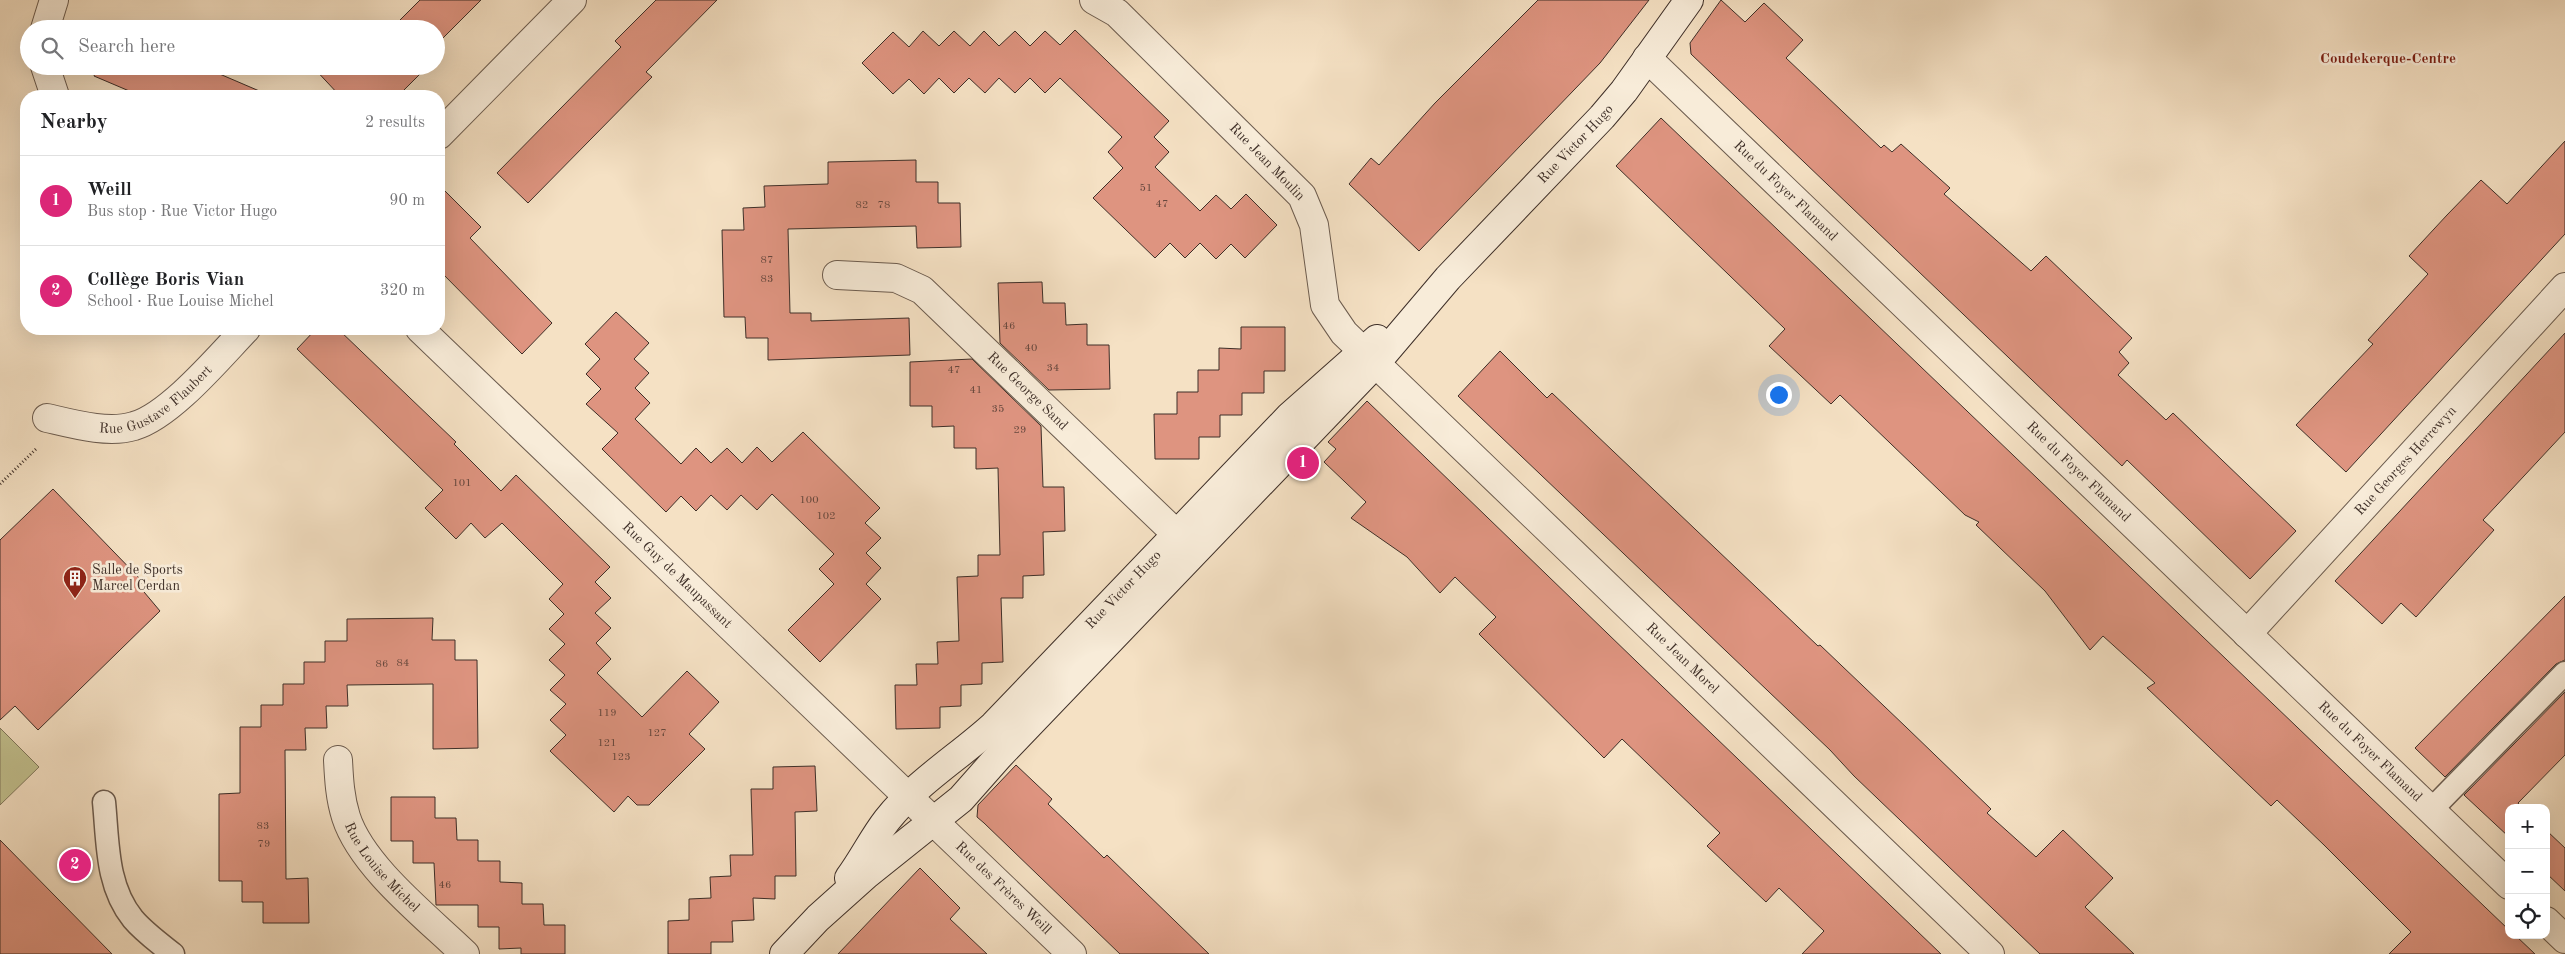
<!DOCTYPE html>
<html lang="en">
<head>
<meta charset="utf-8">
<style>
  :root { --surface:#fff; --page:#f6f6f6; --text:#202124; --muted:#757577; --line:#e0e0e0; --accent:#db2777 }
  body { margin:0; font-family:"Old Standard TT",serif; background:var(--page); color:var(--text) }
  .controls { position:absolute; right:15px; bottom:15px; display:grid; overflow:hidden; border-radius:10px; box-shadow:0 5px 20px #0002 }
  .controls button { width:45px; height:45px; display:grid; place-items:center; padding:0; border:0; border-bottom:1px solid var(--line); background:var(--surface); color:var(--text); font:25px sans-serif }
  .you { position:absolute; left:1778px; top:394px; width:18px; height:18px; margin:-12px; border:4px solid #fff; border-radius:50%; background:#1a73e8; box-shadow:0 0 0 8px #1a73e833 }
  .badge { display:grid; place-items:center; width:32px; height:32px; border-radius:50%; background:var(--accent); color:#fff; font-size:16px; font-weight:700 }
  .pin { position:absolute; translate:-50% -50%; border:2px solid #fff; box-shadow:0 1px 5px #0006 }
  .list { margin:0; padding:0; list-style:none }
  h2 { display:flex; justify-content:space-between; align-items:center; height:65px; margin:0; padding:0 20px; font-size:21px }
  h2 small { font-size:16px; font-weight:400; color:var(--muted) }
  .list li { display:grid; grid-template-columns:32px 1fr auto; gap:15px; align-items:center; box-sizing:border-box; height:90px; padding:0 20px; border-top:1px solid var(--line) }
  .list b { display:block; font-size:19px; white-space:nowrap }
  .list p { margin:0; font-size:16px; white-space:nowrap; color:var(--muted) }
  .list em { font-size:16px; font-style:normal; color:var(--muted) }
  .icon { flex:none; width:28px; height:28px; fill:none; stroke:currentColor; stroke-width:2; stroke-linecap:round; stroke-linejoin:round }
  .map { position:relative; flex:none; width:2565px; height:954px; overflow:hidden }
  .search { position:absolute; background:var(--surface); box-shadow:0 5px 20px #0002; left:20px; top:20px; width:425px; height:55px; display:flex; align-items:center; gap:12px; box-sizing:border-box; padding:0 18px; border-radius:28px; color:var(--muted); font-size:19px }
  .panel { position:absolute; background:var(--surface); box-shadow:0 5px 20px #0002; left:20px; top:90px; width:425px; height:245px; border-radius:20px }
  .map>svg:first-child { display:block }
  .green { fill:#c2c18f; stroke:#80785c }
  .building { fill:#de9480; stroke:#3e2f28 }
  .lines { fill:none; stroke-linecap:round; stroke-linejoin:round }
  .lane-casing { stroke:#6c5c4f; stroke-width:25 }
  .street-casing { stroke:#6c5c4f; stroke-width:30 }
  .secondary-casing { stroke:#3e2f28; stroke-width:30 }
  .path { stroke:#3e2f28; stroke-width:3; stroke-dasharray:1 2.5; stroke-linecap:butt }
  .lane { stroke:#f8ecd9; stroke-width:22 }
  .street { stroke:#f8ecd9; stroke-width:28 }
  .secondary { stroke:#f8ecd9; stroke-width:28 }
  .labels { text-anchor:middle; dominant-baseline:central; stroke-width:5; stroke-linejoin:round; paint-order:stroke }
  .number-label { font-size:11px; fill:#66483e }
  .street-label { font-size:14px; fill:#3e2f28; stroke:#f8ecd9 }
  .poi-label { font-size:14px; fill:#3e2f28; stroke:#f8ecd9; text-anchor:start }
  .neighbourhood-label { font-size:15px; font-weight:bold; fill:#7a1f14; stroke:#f8ecd9 }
</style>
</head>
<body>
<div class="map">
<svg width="2565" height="954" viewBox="0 0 2565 954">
  <rect width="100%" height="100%" fill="#f5e1c4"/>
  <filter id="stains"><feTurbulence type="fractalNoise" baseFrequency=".004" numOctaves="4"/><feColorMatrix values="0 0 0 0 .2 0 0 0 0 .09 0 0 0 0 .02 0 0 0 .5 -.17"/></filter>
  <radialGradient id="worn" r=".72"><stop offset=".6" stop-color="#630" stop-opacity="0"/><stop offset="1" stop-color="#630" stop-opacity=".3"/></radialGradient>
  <path class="green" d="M0 728 39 767 0 805Z"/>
  <g class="building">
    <path d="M420 0H481L436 45V29H391Z"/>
    <path d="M656 0H717L646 72 652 77 528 203 497 173 621 47 615 41Z"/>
    <path d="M1538 0H1649L1600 63 1419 251 1349 184 1371 158 1379 165 1435 103Z"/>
    <path d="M1721 0 1745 22 1764 3 1803 40 1786 58 1881 148 1884 145 1892 152 1901 144 1950 188 1944 194 2031 271 2046 256 2132 338 2119 352 2129 363 2118 375 2166 420 2173 413 2296 531 2250 579 2127 460 2122 466 1691 54 1690 43Z"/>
    <path d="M1075 30 1169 121 1154 137 1169 152 1155 167 1200 211 1216 195 1231 209 1246 194 1277 225 1245 258 1231 244 1216 259 1200 243 1185 258 1170 243 1155 258 1093 198 1123 168 1108 152 1122 137 1060 78 1045 93 1030 78 1015 93 999 78 985 93 969 78 954 93 939 78 924 94 909 79 893 94 862 63 893 32 909 47 923 31 939 46 954 31 970 46 984 31 999 46 1015 31 1030 46 1045 31 1060 45Z"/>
    <path d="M98 66H201L271 96H141L94 76Z"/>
    <path d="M312 66H421L424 70 398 96H340Z"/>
    <path d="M1661 118 2509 930V935H2515L2535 954H2389L2411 932 2324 845 2277 800 2271 806 2147 688 2155 683 2103 636 2090 650 2045 591 1976 525 1979 522 1965 515 1840 395 1831 404 1769 346 1785 329 1616 166Z"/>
    <path d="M2565 141V234L2346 472 2296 425 2373 344 2368 340 2428 274 2409 256 2447 215 2481 180 2507 204Z"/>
    <path d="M916 160V182H938V203H960L961 247 917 248 916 226 788 229 790 313H811V321L909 318 910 355 768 360V338H746L745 317H724L722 230H744L743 208 765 207 764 186 828 184V162Z"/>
    <path d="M439 185 481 227 470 238 552 323 522 354 439 270Z"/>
    <path d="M1042 282 1043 303H1065L1066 325 1087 324V345H1109L1110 389 1049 390 1000 343 998 283Z"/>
    <path d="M616 312 649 343 634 359 649 373 635 388 650 403 635 419 681 464 696 448 711 463 727 448 742 463 757 447 772 462 803 432 880 508 865 523 881 538 866 553 881 568 866 584 881 599 820 662 788 630 834 584 819 569 834 554 772 494 757 510 741 495 727 510 711 495 696 511 681 496 666 512 602 449 618 433 586 404 601 389 586 374 600 359 585 344Z"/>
    <path d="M1241 327H1285V371H1264V393H1242V415H1220V437H1199V459H1155L1154 414H1177V392H1198V370H1219V348L1241 349Z"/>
    <path d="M316 329H338L456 442 454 444 501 491 516 475 610 567 595 582 611 598 595 613 611 628 596 643 611 659 597 673 642 717 687 671 719 702 689 734 705 749 649 805H637L628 796 614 812 550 751 566 735 550 720 566 704 550 690 565 675 549 660 565 644 549 629 564 614 549 599 563 584 502 523 485 538 471 523 456 539 425 508 443 490 297 349Z"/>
    <path d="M2565 333V432L2483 520 2494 530 2416 617 2401 603 2382 624 2335 581Z"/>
    <path d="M1500 351 1547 398 1552 393 1818 646 1820 645 1906 727 1991 809 1987 813 2036 857 2063 830 2113 878 2085 907 2134 954H2040L1854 776 1830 750 1458 396Z"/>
    <path d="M972 359 1041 426 1043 487H1064L1065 531 1043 532 1044 575 1023 576V598H1001L1003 662 982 663V684L961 685V706L940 707V728L896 729 895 685H917L916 664H938L937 642 959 641 957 577 978 576V555H1000L998 468 976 469V448H954V426L932 427V406H910V362Z"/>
    <path d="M1367 401 1637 662 1941 954H1802L1824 931 1779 888 1766 902 1707 846 1720 833 1622 739 1604 758 1479 634 1496 617 1455 577 1440 593 1407 557 1351 518 1366 502 1324 462 1336 449 1328 442Z"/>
    <path d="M53 489 143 582 139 586 160 611 38 730 15 706 0 720V540Z"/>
    <path d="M2565 596V660L2556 664 2445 777 2415 748Z"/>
    <path d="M433 618 432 640H455V660H477L478 748 433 749V684L347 685 348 706H326L327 728H305L306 750H285L286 879 308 878 309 923H263V902H242V881H219V794L240 793V727H261V705H283V684H304V662H325V641H347V619Z"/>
    <path d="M2565 692V755L2518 803 2522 808H2509V837L2464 795Z"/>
    <path d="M1016 765 1052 799 1048 804 1071 826 1104 858 1107 855 1209 954H1120L984 823 977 817 978 805Z"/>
    <path d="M815 766 817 811 795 812 796 876H775V899L753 898 754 920 732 921 733 942H711V954H668V921L689 920V899L711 898 710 877 731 876 730 855H753L751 789H773V767Z"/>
    <path d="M391 797H435V818H456L457 840H478V861H500V882L522 883V904H543L544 925H565V954H521V948L499 949V927H478V905H436L434 863H413V841H391Z"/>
    <path d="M2546 830 2565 848V891L2546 873Z"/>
    <path d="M0 840 112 954H0Z"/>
    <path d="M920 868 960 908 950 919 987 954H838Z"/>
  </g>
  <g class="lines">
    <g class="lane-casing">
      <g id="lane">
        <path d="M104 802C108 842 106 886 133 919 144 932 159 943 173 954"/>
        <path d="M2431 810 2565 673"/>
      </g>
    </g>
    <g class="street-casing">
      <g id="street">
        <path id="s1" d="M1094 0 1117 13 1302 196 1314 225 1325 305 1344 333 1990 954"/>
        <path d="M45 29 54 0"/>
        <path id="s2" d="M1647 58 2509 885"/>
        <path d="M45 66 55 96"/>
        <path d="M439 135 572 0"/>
        <path id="s3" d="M837 275 896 278 922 290 1193 550"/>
        <path id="s4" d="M420 329 1072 954"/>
        <path id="s5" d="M47 418C73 424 108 434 134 426 170 416 220 356 246 329"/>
        <path id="s6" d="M2247 634 2565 287"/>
        <path id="s7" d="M338 760C339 780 340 798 346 817 362 867 428 918 465 954"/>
        <path d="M2546 921 2565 939"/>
      </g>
    </g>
    <g class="secondary-casing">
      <g id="secondary">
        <path id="s8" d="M849 878C863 859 873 838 887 820 918 781 959 757 994 725L1290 416 1377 339"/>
        <path id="s9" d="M784 954 818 918 866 875 961 799 999 756 1375 364 1448 278 1602 117 1624 91 1689 0"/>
      </g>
    </g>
    <path class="path" d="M0 484 36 449"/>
    <use href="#lane" class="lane"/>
    <use href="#street" class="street"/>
    <use href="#secondary" class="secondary"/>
  </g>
  <defs>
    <g id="building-pin" transform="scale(1.25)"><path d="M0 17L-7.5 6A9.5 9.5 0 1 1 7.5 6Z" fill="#8f2418" stroke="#f8ecd9"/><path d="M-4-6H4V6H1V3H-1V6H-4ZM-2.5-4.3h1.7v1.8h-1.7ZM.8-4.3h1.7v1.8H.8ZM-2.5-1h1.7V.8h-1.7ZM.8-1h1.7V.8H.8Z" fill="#fff"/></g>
  </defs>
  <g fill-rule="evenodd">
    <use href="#building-pin" x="75" y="578"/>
  </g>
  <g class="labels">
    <g class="number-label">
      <text x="1146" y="188">51</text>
      <text x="1162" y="204">47</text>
      <text x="862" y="205">82</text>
      <text x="884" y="205">78</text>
      <text x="767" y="260">87</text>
      <text x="767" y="279">83</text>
      <text x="1009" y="326">46</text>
      <text x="1031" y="348">40</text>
      <text x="1053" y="368">34</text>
      <text x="954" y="370">47</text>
      <text x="976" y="390">41</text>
      <text x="998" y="409">35</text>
      <text x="1020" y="430">29</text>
      <text x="462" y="483">101</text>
      <text x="809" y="500">100</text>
      <text x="826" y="516">102</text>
      <text x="403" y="663">84</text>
      <text x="382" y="664">86</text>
      <text x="607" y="713">119</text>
      <text x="657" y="733">127</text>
      <text x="607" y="743">121</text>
      <text x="621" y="757">123</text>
      <text x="263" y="826">83</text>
      <text x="264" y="844">79</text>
      <text x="445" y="885">46</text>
    </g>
    <g class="street-label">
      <text stroke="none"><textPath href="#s9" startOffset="1134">Rue Victor Hugo</textPath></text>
      <text transform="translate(1267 162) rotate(46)">Rue Jean Moulin</text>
      <text stroke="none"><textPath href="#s2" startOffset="192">Rue du Foyer Flamand</textPath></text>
      <text stroke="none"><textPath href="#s3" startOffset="234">Rue George Sand</textPath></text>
      <text stroke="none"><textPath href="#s5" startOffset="119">Rue Gustave Flaubert</textPath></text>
      <text stroke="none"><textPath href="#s6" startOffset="235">Rue Georges Herrewyn</textPath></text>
      <text stroke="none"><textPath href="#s2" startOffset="598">Rue du Foyer Flamand</textPath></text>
      <text stroke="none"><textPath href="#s4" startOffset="356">Rue Guy de Maupassant</textPath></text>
      <text stroke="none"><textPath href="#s8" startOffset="400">Rue Victor Hugo</textPath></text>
      <text stroke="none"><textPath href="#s1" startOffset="902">Rue Jean Morel</textPath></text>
      <text stroke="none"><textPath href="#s2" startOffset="1002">Rue du Foyer Flamand</textPath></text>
      <text stroke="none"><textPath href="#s7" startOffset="120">Rue Louise Michel</textPath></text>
      <text stroke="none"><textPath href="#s4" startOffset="808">Rue des Frères Weill</textPath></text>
    </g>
    <g class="poi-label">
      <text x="92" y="570">Salle de Sports<tspan x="92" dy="16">Marcel Cerdan</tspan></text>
    </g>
    <g class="neighbourhood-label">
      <text x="2388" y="59">Coudekerque-Centre</text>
    </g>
  </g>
  <rect width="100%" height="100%" filter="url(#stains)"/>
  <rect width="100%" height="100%" fill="url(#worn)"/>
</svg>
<div class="controls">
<button>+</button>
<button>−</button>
<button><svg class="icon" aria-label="locate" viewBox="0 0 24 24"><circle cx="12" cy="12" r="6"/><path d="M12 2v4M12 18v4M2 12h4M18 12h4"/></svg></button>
</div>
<div class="you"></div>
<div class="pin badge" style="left:1303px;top:463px">1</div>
<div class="pin badge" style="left:75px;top:865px">2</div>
<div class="search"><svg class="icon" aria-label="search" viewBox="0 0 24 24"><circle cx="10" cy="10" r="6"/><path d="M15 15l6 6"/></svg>Search here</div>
<section class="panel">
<h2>Nearby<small>2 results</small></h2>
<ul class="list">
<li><span class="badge">1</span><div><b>Weill</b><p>Bus stop · Rue Victor Hugo</p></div><em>90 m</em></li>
<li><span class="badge">2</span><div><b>Collège Boris Vian</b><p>School · Rue Louise Michel</p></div><em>320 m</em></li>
</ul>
</section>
</div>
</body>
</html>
